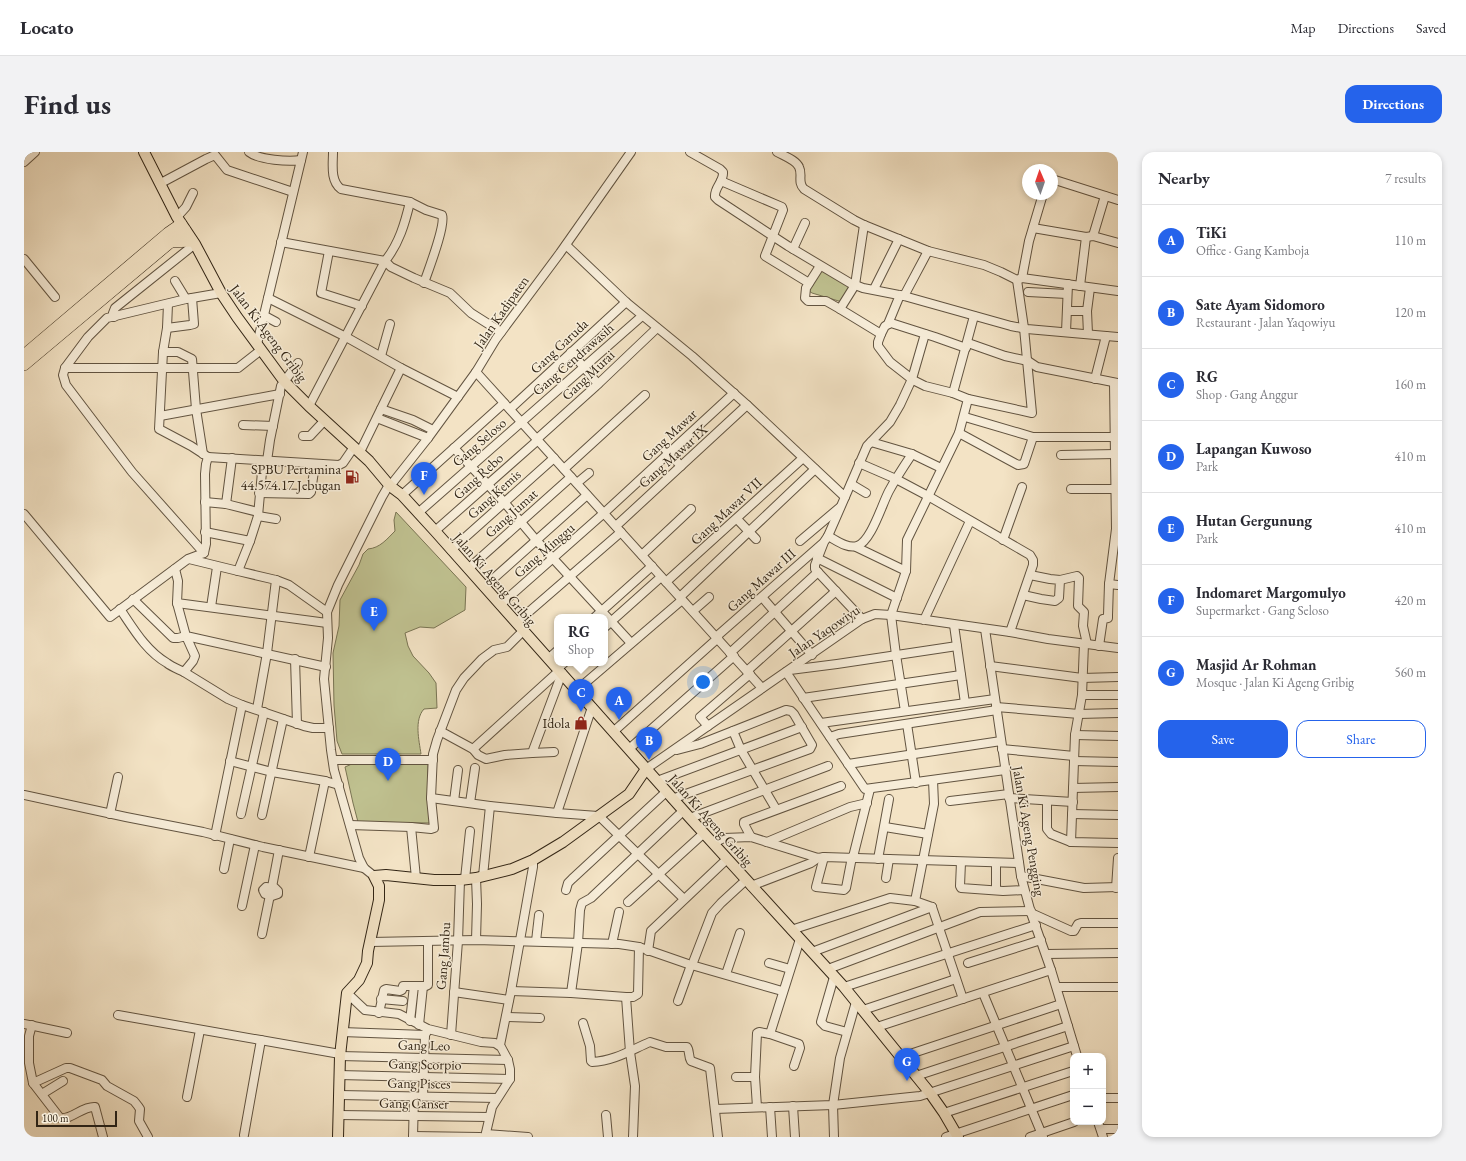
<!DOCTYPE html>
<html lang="en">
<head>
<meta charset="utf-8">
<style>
  :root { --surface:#fff; --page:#f2f2f3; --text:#2b2b33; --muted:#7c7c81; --line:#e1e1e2; --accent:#2563eb }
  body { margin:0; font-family:"EB Garamond",serif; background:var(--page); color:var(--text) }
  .controls { position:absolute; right:12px; bottom:12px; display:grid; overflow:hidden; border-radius:8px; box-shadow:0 2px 6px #0003 }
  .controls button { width:36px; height:36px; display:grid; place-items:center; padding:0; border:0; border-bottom:1px solid var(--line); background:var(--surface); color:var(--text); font:20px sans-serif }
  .compass { position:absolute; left:998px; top:12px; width:36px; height:36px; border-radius:50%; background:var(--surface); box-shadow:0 2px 6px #0003; rotate:358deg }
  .scale { position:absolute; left:12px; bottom:10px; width:81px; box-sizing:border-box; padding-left:4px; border:2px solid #322515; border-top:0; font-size:11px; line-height:14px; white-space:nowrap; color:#322515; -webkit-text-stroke:3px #f7edd9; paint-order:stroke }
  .you { position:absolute; left:679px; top:530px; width:14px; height:14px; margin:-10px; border:3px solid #fff; border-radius:50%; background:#1a73e8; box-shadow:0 0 0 6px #1a73e833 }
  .badge { display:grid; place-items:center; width:26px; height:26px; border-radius:50%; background:var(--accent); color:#fff; font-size:13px; font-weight:700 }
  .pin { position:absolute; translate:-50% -33px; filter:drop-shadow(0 1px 2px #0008) }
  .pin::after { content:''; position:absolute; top:21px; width:14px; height:12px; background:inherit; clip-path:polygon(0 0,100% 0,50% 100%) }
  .popup { position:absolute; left:530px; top:462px; width:54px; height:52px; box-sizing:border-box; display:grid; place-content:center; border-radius:8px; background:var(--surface); filter:drop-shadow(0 1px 3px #0005); font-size:13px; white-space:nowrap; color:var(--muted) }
  .popup b { font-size:15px; color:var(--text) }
  .popup::after { content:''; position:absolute; left:50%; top:100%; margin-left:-8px; border:8px solid transparent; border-top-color:var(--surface) }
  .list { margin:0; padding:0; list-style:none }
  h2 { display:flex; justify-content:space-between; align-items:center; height:52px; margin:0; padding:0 16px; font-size:17px }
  h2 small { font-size:13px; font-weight:400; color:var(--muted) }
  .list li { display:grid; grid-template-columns:26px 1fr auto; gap:12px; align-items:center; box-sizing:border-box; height:72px; padding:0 16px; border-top:1px solid var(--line) }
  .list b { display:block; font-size:15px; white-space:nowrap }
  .list p { margin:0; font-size:13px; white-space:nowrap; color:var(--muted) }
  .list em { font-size:13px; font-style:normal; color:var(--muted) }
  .actions { display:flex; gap:8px; padding:12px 16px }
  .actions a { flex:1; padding:9px 0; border:1px solid var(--accent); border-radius:12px; text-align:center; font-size:14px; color:var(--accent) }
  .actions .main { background:var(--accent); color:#fff }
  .map { position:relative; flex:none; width:1094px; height:985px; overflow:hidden; border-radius:12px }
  header { display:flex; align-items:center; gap:24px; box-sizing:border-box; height:56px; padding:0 20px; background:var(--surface); border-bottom:1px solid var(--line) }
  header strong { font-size:19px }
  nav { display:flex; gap:22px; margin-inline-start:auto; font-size:14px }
  .intro { display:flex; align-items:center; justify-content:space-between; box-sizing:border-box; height:96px; padding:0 24px }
  h1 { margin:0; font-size:28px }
  .button { padding:10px 18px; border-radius:12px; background:var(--accent); color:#fff; font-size:14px; font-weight:700 }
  main { display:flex; gap:24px; padding:0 24px }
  aside { flex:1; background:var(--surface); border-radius:12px; box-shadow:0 2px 6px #0003 }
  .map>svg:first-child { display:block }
  .green { fill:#c0c291; stroke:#797453 }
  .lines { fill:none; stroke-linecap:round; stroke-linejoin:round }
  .minor-casing { stroke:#625441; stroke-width:10 }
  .major-casing { stroke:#322515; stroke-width:12 }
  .highway-casing { stroke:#322515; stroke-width:12 }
  .minor { stroke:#f7edd9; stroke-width:8 }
  .major { stroke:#f3e3c5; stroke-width:10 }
  .highway { stroke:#f3e3c5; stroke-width:11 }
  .labels { text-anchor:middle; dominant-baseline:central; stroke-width:3; stroke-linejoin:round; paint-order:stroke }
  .street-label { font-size:14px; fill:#322515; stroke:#f7edd9 }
  .poi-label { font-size:14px; fill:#322515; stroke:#f7edd9; text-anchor:end }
</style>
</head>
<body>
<header>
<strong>Locato</strong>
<nav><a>Map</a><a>Directions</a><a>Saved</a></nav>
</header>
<div class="intro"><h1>Find us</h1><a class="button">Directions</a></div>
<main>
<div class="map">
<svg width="1094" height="985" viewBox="0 0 1094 985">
  <rect width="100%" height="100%" fill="#f3e3c5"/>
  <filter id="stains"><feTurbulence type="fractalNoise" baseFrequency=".005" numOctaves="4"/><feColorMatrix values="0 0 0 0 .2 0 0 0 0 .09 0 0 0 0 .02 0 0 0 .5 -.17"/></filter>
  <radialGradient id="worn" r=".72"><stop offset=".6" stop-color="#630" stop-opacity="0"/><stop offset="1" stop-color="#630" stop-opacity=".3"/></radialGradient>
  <g class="green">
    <path d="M796 117 826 135 818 150 788 141 785 139Z"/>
    <path d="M372 360 442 435 441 458 410 476 396 475 381 481 384 494 389 504 405 521 412 531 413 556 400 557C390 568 395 588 397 602H318L313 589 310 553 309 501 315 474 316 448 335 413 339 402 344 397C356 396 363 387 371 379L370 368Z"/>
    <path d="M330 611 404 612V644L408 671 334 670 329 651 321 615Z"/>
  </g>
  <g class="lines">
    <g class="minor-casing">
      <g id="minor">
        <path d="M225 0C235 8 265 10 277 8"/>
        <path d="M309 0C309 12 306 29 317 37L386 50 402 58 418 63C422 73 404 119 400 131"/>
        <path d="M666 0 696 17 699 20C700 30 690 35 691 45L694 48 764 94 826 131 839 136 880 144 987 174 1003 177 1094 185"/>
        <path d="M753 0C760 4 772 8 775 15 779 23 773 30 780 37L830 68 840 73 904 99 960 113 977 120 993 128"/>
        <path d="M0 10 11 0"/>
        <path d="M1028 27 1094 48"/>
        <path d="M697 29 758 55 759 58 741 104 785 131"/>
        <path d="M137 31 182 7 191 3 203 18 269 40"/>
        <path d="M153 65 162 55 169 41"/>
        <path d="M840 73 831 133 816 157 857 182 854 190V194L866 210 875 217 889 228 901 234 929 241"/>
        <path d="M1009 76 1062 85 1069 84 1094 91"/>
        <path d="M1069 84 1081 44"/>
        <path d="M257 90 361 109 367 115 390 126 426 141 447 161 477 180"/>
        <path d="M542 93 602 150 668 204 723 253 821 345 843 294 866 270 876 253 888 227 901 182"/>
        <path d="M769 97 781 71"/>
        <path d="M305 99 297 141 338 154"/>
        <path d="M0 107 31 145"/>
        <path d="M796 114 782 136 781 146 784 149H802L816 157"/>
        <path d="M998 126 1005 89 1019 42"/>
        <path d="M993 128 998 126 1094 139"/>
        <path d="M151 129 162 147"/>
        <path d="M1056 134 1062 85"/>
        <path d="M850 137 875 87"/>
        <path d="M1004 140 1043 142"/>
        <path d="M880 144 904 99"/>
        <path d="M244 146 322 185 377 216 434 245"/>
        <path d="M1043 159H1063"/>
        <path d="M239 163 252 170"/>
        <path d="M90 165 89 161 91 156 171 92"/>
        <path d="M864 172 876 143"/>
        <path d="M143 176 166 173 170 172 168 146"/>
        <path d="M1042 180 1044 132"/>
        <path d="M857 182 861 174 867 171 911 185 942 196"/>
        <path d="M1064 182 1063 159 1066 136"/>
        <path d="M944 191 981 204 1004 209 1013 215 1094 231"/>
        <path d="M233 192 279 0"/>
        <path d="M139 200H154L168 207 172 257 179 302"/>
        <path d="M547 200 574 232"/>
        <path d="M357 204 366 172"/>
        <path d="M41 216H214L237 198"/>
        <path d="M452 220 738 536"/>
        <path d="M1071 227 1082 184"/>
        <path d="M1090 231 1092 377 1085 432 1094 433"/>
        <path d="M944 247 1008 261 1000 176 993 128"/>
        <path d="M285 254 361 109C375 92 381 71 386 50"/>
        <path d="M357 257 389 268 409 278"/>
        <path d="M486 257 602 150"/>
        <path d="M136 264 256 242"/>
        <path d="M353 266 404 286"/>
        <path d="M219 273 249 274"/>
        <path d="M935 281 994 313 1000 312 1009 285 941 265"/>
        <path d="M279 284H286L301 268"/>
        <path d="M1009 285H1092"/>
        <path d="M513 287 572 234 633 176"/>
        <path d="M847 290 888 302 917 316"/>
        <path d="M430 296 480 350 512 388 607 491"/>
        <path d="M640 296 657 314"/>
        <path d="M336 300 377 216"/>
        <path d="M1037 303 1092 302"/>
        <path d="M184 305 315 313 319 311 330 295"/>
        <path d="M243 309 246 288 257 234 274 211"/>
        <path d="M835 311 872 327 904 344 1006 403 1009 408V413L986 480"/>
        <path d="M540 317 621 243"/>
        <path d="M553 331 565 321"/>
        <path d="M827 332 842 341"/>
        <path d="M366 334 404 286 452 220 472 187 536 101 607 0"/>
        <path d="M1047 337H1092"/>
        <path d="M235 341 285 342 287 340 291 312"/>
        <path d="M378 343 480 251"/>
        <path d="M821 345 804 384 800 390 791 413V417L838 467"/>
        <path d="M181 350 202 352 234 360"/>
        <path d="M202 352 208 306"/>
        <path d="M394 361 618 164"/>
        <path d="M0 362 86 465 164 407 180 401 182 392 181 322 182 312 184 305 167 294 135 277 139 200 143 176 144 152"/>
        <path d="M234 364 252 367"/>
        <path d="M713 367 732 387"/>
        <path d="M592 374 723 253"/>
        <path d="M411 379 514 288"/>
        <path d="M181 380 226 389 234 364 239 309"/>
        <path d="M804 384C812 388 823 397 833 394 847 390 858 352 865 339 872 326 880 314 888 302"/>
        <path d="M979 388 998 335"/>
        <path d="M776 389 815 356"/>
        <path d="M832 395 882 419"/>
        <path d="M427 398 530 306"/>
        <path d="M180 401 108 320 42 233 39 223 41 216 64 185 83 166 162 147 197 141"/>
        <path d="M618 403 667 357"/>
        <path d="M793 406 873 446"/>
        <path d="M165 407 214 419 226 389"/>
        <path d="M151 417 154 429 153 451 303 471"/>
        <path d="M444 417 547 325"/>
        <path d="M214 419 252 428 243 501 233 557"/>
        <path d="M252 428 265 433 303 460"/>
        <path d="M1036 428 1053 424 1055 426 1054 454 1060 460 1059 474 1063 492"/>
        <path d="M642 430 779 306"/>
        <path d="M460 435 563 343"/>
        <path d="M999 443 1017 447 1031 449 1035 446 1036 428 1026 427 1006 423"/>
        <path d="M656 445 791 317"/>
        <path d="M738 445 788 503"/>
        <path d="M153 451 162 484 302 515"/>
        <path d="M476 453 580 361 710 241"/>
        <path d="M187 455 193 415"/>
        <path d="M96 457C109 476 122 499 143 511 148 515 154 517 160 520L169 509 171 504 162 484 154 486H149L109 447"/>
        <path d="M669 459 685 445"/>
        <path d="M571 465 628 414"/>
        <path d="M900 468 946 369"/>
        <path d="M492 471 597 380"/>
        <path d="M930 473 941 551"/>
        <path d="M581 475 637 425"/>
        <path d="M961 477 997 724 1007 761 1027 818 1053 904"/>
        <path d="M692 485 798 392"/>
        <path d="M1075 494 1079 467 1084 466V463L1085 432"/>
        <path d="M706 501 794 420"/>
        <path d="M271 507 273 572"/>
        <path d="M524 507 533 499"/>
        <path d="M966 514 1058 526 1094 525"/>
        <path d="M533 517 540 511"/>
        <path d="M766 518 813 512 933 494"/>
        <path d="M723 519 812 439"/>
        <path d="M160 520 204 547 218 553"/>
        <path d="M762 520 841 637 981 618"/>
        <path d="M553 538 658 448"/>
        <path d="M1058 543H1094"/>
        <path d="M779 546 937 523"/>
        <path d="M568 555 533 661 574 664"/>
        <path d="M972 555 1055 562 1094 561"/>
        <path d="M881 559 872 503 867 463 882 419 883 388 935 281 944 247 929 241 950 164"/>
        <path d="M797 571 971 547"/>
        <path d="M883 572 892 631"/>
        <path d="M684 574 676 565 726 522"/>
        <path d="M416 579 449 597 454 603 462 607 481 603 508 601 538 521"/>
        <path d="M709 579 717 598 752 657"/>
        <path d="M589 580 694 486"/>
        <path d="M1051 583 1094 584"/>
        <path d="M806 585 815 582 973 558"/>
        <path d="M449 597 535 519"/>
        <path d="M605 597 710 504"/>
        <path d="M978 597 1050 604"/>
        <path d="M508 601 530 600"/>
        <path d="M309 608H409"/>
        <path d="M206 609 248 620 301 629 315 633"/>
        <path d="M1050 609 1094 610"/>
        <path d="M824 612 977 589"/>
        <path d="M622 617 838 467 851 462 867 463 986 480 1024 487 1094 496"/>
        <path d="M633 629 778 575"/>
        <path d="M1049 636 1094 635"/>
        <path d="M0 643 102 665 179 680 239 695 340 716"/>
        <path d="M407 646 466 654 533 661"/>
        <path d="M985 646 1049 650"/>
        <path d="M648 647 786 597 788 593 770 562 767 559 762 558 676 592 653 598"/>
        <path d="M430 649 434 618"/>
        <path d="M926 649 985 642"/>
        <path d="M1023 649V677L1027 682 1047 690 1094 691"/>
        <path d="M446 651 451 616"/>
        <path d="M86 662 94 625"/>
        <path d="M217 662 240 560"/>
        <path d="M1048 662 1094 663"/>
        <path d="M238 663 259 567"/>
        <path d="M575 664 660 747"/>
        <path d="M666 666 804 614"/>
        <path d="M326 673 387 675 407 677 410 676 407 646 409 602 413 588 432 538 440 526 458 507 470 498 483 495 499 479"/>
        <path d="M387 675 392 726"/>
        <path d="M861 675 904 682"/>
        <path d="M191 684 218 553 280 574 289 576H305"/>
        <path d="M727 685 720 672V670L817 634"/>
        <path d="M743 690 826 655 843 651"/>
        <path d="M1047 690 1051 583 1058 543 1060 492"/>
        <path d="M689 691 700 686 727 685 794 706 800 705 995 711"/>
        <path d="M285 705 301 629"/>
        <path d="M800 705 792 735 820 738 822 736 828 705"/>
        <path d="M829 705 846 637"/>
        <path d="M854 707 865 647"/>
        <path d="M937 710 936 734 937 736 979 739 1000 738"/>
        <path d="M972 711V738"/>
        <path d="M200 717 206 687"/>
        <path d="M350 724 340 716 335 706 310 618 307 598 300 527 304 486 303 460 314 433 358 345 365 333"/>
        <path d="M459 724 466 654"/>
        <path d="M997 724 1060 736 1094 735"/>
        <path d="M862 726 865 707"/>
        <path d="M441 727 446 679"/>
        <path d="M727 734 787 711 794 706"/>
        <path d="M242 735 251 736 254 739V742L248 744 241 742 239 738Z"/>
        <path d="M248 735 255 698"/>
        <path d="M1092 736 1094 706"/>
        <path d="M542 738 544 731 548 727 642 640"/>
        <path d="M891 749 910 652 909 628"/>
        <path d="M604 750 680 681"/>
        <path d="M218 754 231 693"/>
        <path d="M908 755 939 847"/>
        <path d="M1007 761 1047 779H1050L1054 772 1057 771H1094"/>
        <path d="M767 778 866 746 891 749 908 755"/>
        <path d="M238 782 246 743"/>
        <path d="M452 788 453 752 452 726"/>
        <path d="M512 789 515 763"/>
        <path d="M346 790 452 788 595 792 615 795 664 812 758 839"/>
        <path d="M588 792 595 760"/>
        <path d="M624 799 627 779 703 707"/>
        <path d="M788 800 908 755"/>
        <path d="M1022 802 1094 801"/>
        <path d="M745 811 766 817"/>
        <path d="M944 811 1017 788"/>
        <path d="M668 813 688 761 697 751 722 728"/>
        <path d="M804 817 956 760 1007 759"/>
        <path d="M702 822 716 781"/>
        <path d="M810 825 797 870 801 874 823 880"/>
        <path d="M820 835 1012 773"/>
        <path d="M1033 835H1094"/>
        <path d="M487 839 547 841 602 845"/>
        <path d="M430 840 485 848"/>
        <path d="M323 841 341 858 375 862 404 877 457 890 471 891 477 895 484 908 486 917V927L468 955 461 985"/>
        <path d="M547 841 554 791 556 758 558 751 567 746 659 659"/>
        <path d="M959 841 1019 985"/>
        <path d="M357 847 379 849"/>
        <path d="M654 849 667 813"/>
        <path d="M839 858 932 827"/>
        <path d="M355 861 360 838 362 837 376 839 378 838 379 834H402L404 833V790"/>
        <path d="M94 863 316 902"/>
        <path d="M482 865 516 866"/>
        <path d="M386 869 390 834"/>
        <path d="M559 871 566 894 567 909 568 910C590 909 607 898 626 890L642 895H663C666 899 664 904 667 909L686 916 694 985"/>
        <path d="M0 872 43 881"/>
        <path d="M8 873 5 884V911L9 931 36 966C48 968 58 954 71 955L79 985"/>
        <path d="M395 873 399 834"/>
        <path d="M853 875 1027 818"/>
        <path d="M318 880 401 883"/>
        <path d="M427 883 434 789 436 728"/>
        <path d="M476 893 487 839 509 715V708"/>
        <path d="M316 904 484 908"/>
        <path d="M877 905 1037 852"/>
        <path d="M770 914 776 896 775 892 746 882 776 787"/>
        <path d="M315 923 486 927"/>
        <path d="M892 924 1044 874"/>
        <path d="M712 925H731L733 955"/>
        <path d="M731 925 733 881 735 880 746 882"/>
        <path d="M9 931 42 916H46L78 928 83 934 110 949 114 954 116 957 115 969 124 985"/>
        <path d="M18 942 39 929"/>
        <path d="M316 943 473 946"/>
        <path d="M399 944 401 883 404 878"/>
        <path d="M163 945 176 878"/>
        <path d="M1079 946H1094"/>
        <path d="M769 954 771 985"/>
        <path d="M746 955 748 985"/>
        <path d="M691 957 809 953 896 944 1050 894"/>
        <path d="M920 961 1049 919"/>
        <path d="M315 963 465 965"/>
        <path d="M582 963 584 985"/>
        <path d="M1074 970 1079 985"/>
        <path d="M1077 977H1094"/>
        <path d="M462 982 504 985"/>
        <path d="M220 983 237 888"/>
        <path d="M389 984 456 985"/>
        <path d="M389 985 390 944"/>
        <path d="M609 985 611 934 606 900 602 845H609L614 842 615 795"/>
        <path d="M810 985 809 953 816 906 832 850"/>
        <path d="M922 985 1049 943"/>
        <path d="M1006 985 1050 970"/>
      </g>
    </g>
    <g class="major-casing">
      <g id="major">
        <path d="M120 0 153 65 171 92 197 141 213 165 260 229 285 254 345 309 366 334 378 343 411 379 666 666 820 835 906 941 920 961 934 985"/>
        <path d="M314 985 316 904 323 841 335 828 343 811 344 799 355 748V734L350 724 362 723 410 728H436L452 726 488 717 509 708 539 690 605 642 622 617"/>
      </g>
    </g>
    <g class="highway-casing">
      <g id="highway">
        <path d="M147 90 168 89"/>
        <path d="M0 203 144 81 157 72"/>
        <path d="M0 213 161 78"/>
      </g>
    </g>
    <use href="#minor" class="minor"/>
    <use href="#major" class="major"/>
    <use href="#highway" class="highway"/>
  </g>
  <defs>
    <g id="fuel-bare" transform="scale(1.08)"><path d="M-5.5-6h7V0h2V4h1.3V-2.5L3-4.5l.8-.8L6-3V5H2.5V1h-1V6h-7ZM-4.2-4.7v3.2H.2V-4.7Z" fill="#8f2418" stroke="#f7edd9" stroke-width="2.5" paint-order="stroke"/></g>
    <g id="shop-bare" transform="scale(1.08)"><path d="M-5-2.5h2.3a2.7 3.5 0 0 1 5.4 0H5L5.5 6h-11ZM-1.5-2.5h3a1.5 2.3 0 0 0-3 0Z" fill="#8f2418" stroke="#f7edd9" stroke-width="2.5" paint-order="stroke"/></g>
  </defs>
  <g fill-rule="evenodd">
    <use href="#fuel-bare" x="328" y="325"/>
    <use href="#shop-bare" x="557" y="571"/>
  </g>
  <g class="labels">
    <g class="street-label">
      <text transform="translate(477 160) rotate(-55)">Jalan Kadipaten</text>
      <text transform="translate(245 181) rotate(53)">Jalan Ki Ageng Gribig</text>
      <text transform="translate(535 194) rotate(-43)">Gang Garuda</text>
      <text transform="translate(549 207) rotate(-41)">Gang Cendrawasih</text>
      <text transform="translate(564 223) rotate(-43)">Gang Murai</text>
      <text transform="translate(645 283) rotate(-43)">Gang Mawar</text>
      <text transform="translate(455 290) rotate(-41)">Gang Seloso</text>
      <text transform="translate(649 304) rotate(-42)">Gang Mawar IX</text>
      <text transform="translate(454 324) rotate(-42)">Gang Rebo</text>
      <text transform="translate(470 342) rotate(-42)">Gang Kemis</text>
      <text transform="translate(702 359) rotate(-43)">Gang Mawar VII</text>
      <text transform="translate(487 361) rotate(-42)">Gang Jumat</text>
      <text transform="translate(520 398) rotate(-41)">Gang Minggu</text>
      <text transform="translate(471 427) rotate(49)">Jalan Ki Ageng Gribig</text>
      <text transform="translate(737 428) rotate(-42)">Gang Mawar III</text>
      <text transform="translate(800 479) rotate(-34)">Jalan Yaqowiyu</text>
      <text transform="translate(687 668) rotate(48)">Jalan Ki Ageng Gribig</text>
      <text transform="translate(1005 679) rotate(80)">Jalan Ki Ageng Pengging</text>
      <text transform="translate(419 804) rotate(-86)">Gang Jambu</text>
      <text transform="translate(400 893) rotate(1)">Gang Leo</text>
      <text transform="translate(401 912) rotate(1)">Gang Scorpio</text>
      <text transform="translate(395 931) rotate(1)">Gang Pisces</text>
      <text transform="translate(390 951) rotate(1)">Gang Canser</text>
    </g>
    <g class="poi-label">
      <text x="317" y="317">SPBU Pertamina<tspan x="317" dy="16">44.574.17 Jebugan</tspan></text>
      <text x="546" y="571">Idola</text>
    </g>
  </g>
  <rect width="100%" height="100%" filter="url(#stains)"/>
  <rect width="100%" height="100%" fill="url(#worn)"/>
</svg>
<div class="controls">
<button>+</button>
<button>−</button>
</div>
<svg class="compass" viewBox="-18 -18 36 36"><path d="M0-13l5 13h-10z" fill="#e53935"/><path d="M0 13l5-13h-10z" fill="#7c7c81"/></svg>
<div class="scale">100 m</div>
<div class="you"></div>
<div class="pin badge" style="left:595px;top:568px">A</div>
<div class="pin badge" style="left:625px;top:608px">B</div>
<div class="pin badge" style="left:557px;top:560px">C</div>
<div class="popup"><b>RG</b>Shop</div>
<div class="pin badge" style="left:364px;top:629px">D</div>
<div class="pin badge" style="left:350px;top:479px">E</div>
<div class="pin badge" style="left:400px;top:343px">F</div>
<div class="pin badge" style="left:883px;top:929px">G</div>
</div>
<aside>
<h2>Nearby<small>7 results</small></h2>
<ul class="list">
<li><span class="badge">A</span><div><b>TiKi</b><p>Office · Gang Kamboja</p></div><em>110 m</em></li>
<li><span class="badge">B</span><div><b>Sate Ayam Sidomoro</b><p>Restaurant · Jalan Yaqowiyu</p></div><em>120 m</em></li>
<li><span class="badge">C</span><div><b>RG</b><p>Shop · Gang Anggur</p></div><em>160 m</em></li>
<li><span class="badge">D</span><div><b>Lapangan Kuwoso</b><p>Park</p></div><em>410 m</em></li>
<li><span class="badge">E</span><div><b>Hutan Gergunung</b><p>Park</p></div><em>410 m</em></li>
<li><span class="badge">F</span><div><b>Indomaret Margomulyo</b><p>Supermarket · Gang Seloso</p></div><em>420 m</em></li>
<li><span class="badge">G</span><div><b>Masjid Ar Rohman</b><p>Mosque · Jalan Ki Ageng Gribig</p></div><em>560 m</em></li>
</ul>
<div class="actions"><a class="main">Save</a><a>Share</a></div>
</aside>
</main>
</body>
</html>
